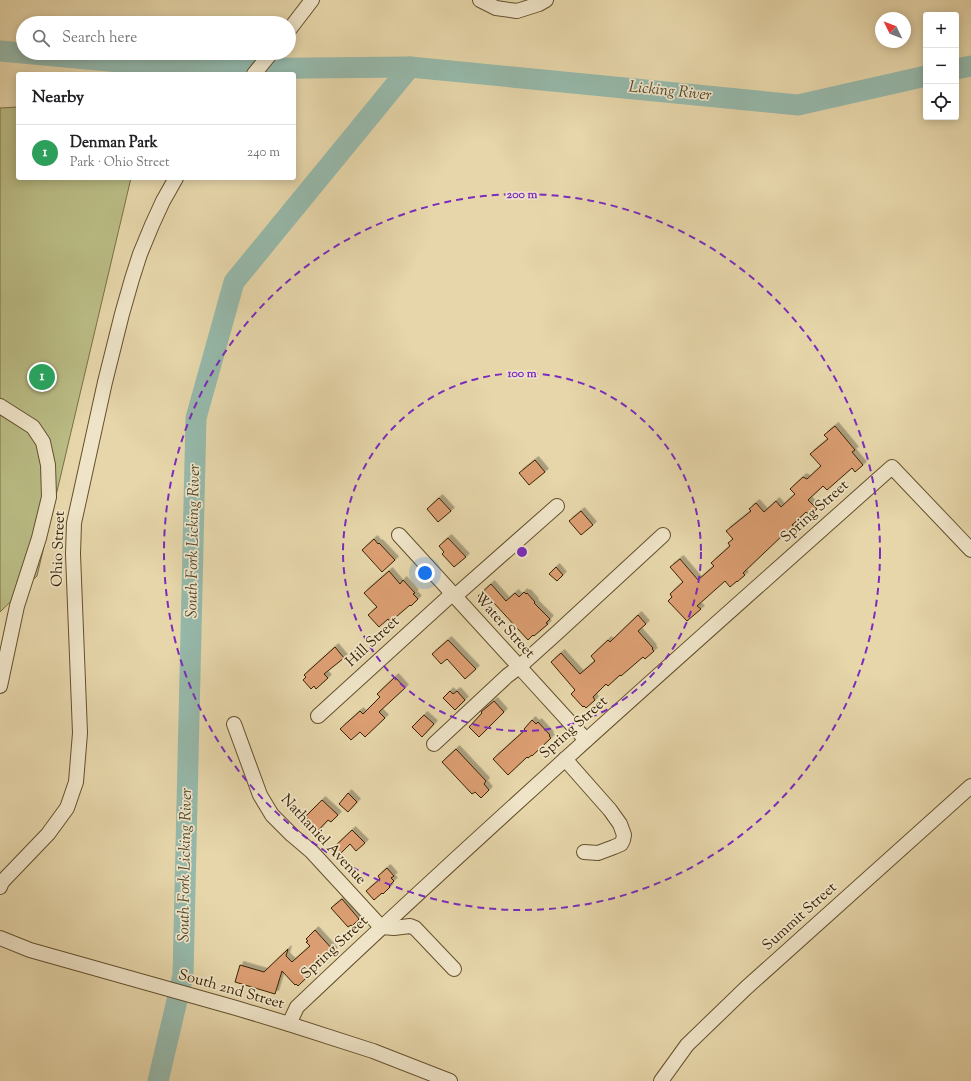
<!DOCTYPE html>
<html lang="en">
<head>
<meta charset="utf-8">
<style>
  :root { --surface:#fff; --page:#f6f6f6; --text:#202124; --muted:#757577; --line:#e0e0e0; --accent:#8f2418 }
  body { margin:0; font-family:"Sorts Mill Goudy",serif; background:var(--page); color:var(--text) }
  .controls { position:absolute; right:12px; top:12px; display:grid; overflow:hidden; border-radius:4px; box-shadow:0 2px 10px #0003 }
  .controls button { width:36px; height:36px; display:grid; place-items:center; padding:0; border:0; border-bottom:1px solid var(--line); background:var(--surface); color:var(--text); font:20px sans-serif }
  .compass { position:absolute; left:875px; top:12px; width:36px; height:36px; border-radius:50%; background:var(--surface); box-shadow:0 2px 10px #0003; rotate:313deg }
  .you { position:absolute; left:425px; top:573px; width:14px; height:14px; margin:-10px; border:3px solid #fff; border-radius:50%; background:#1a73e8; box-shadow:0 0 0 6px #1a73e833 }
  .badge { display:grid; place-items:center; width:26px; height:26px; border-radius:50%; background:var(--accent); color:#fff; font-size:13px; font-weight:700 }
  .pin { position:absolute; translate:-50% -50%; border:2px solid #fff; box-shadow:0 1px 4px #0006 }
  .list { margin:0; padding:0; list-style:none }
  h2 { display:flex; justify-content:space-between; align-items:center; height:52px; margin:0; padding:0 16px; font-size:17px }
  h2 small { font-size:13px; font-weight:400; color:var(--muted) }
  .list li { display:grid; grid-template-columns:26px 1fr auto; gap:12px; align-items:center; box-sizing:border-box; height:56px; padding:0 16px; border-top:1px solid var(--line) }
  .list b { display:block; font-size:15px; white-space:nowrap }
  .list p { margin:0; font-size:13px; white-space:nowrap; color:var(--muted) }
  .list em { font-size:13px; font-style:normal; color:var(--muted) }
  .icon { flex:none; width:22px; height:22px; fill:none; stroke:currentColor; stroke-width:2; stroke-linecap:round; stroke-linejoin:round }
  .map { position:relative; flex:none; width:971px; height:1081px; overflow:hidden }
  .search { position:absolute; background:var(--surface); box-shadow:0 2px 10px #0003; left:16px; top:16px; width:280px; height:44px; display:flex; align-items:center; gap:10px; box-sizing:border-box; padding:0 14px; border-radius:22px; color:var(--muted); font-size:15px }
  .panel { position:absolute; background:var(--surface); box-shadow:0 2px 10px #0003; left:16px; top:72px; width:280px; height:108px; border-radius:4px }
  .map>svg:first-child { display:block }
  .green { fill:#babc85; stroke:#7a7044 }
  .lines { fill:none; stroke-linecap:round; stroke-linejoin:round }
  .river { stroke:#96b9ab; stroke-width:21 }
  .building { fill:#db9e72; stroke:#3a2303; filter:url(#shadow) }
  .minor-casing { stroke:#65502d; stroke-width:16 }
  .minor { stroke:#efe4c8; stroke-width:14 }
  .ring { fill:none; stroke:#7b2cbf; stroke-width:2; stroke-dasharray:7 5 }
  .labels { text-anchor:middle; dominant-baseline:central; stroke-width:3.5; stroke-linejoin:round; paint-order:stroke }
  .street-label { font-size:15px; fill:#3a2303; stroke:#efe4c8 }
  .water-label { font-size:16px; font-style:italic; fill:#51482d; stroke:#efe4c8 }
  .centre { fill:#7b2cbf; stroke:#efe4c8; stroke-width:2 }
  .ring-label { font-size:12px; text-anchor:middle; font-weight:bold; fill:#7b2cbf; stroke:#efe4c8; stroke-width:3.5; stroke-linejoin:round; paint-order:stroke }
</style>
</head>
<body>
<div class="map">
<svg width="971" height="1081" viewBox="0 0 971 1081">
  <defs>
    <filter id="shadow"><feDropShadow dx="3.5" dy="-3.5" stdDeviation="0" flood-color="#0004"/></filter>
  </defs>
  <rect width="100%" height="100%" fill="#e6d6aa"/>
  <filter id="stains"><feTurbulence type="fractalNoise" baseFrequency=".005" numOctaves="4"/><feColorMatrix values="0 0 0 0 .2 0 0 0 0 .09 0 0 0 0 .02 0 0 0 .5 -.17"/></filter>
  <radialGradient id="worn" r=".72"><stop offset=".6" stop-color="#630" stop-opacity="0"/><stop offset="1" stop-color="#630" stop-opacity=".3"/></radialGradient>
  <path class="green" d="M18 107V178H131L37 576 0 612V108Z"/>
  <g class="lines">
    <g class="river">
      <path d="M0 51 195 69 410 67 798 105 926 76"/>
      <path d="M956 69 971 66"/>
      <path d="M158 1081 183 975 196 418 234 282 410 67"/>
    </g>
  </g>
  <g class="building">
    <path d="M835 426 855 450 852 452 863 465 855 472 852 468 827 490 823 486 808 500 817 509 810 515 806 512 792 525 794 526 785 533 743 573 745 575 737 582V581L730 587 725 581 697 606 701 609 687 621 668 601 672 597 670 594 683 582 670 567 680 559 698 580 714 566 711 563 730 546 728 543 733 539 726 531 751 511 749 509 756 503 764 512 776 501 781 507 795 494 790 489 803 477 807 479 821 466 810 454 828 439 824 435Z"/>
    <path d="M535 460 545 472 529 485 519 473Z"/>
    <path d="M439 498 451 511 438 522 427 509Z"/>
    <path d="M581 511 593 525 581 535 569 521Z"/>
    <path d="M448 538 466 557 454 567 442 554 444 552 439 546Z"/>
    <path d="M374 539 378 544 379 543 395 560 382 572 362 550Z"/>
    <path d="M556 567 563 575 557 581 549 574Z"/>
    <path d="M389 571 400 584 403 580 415 593 413 594 418 599 411 606 410 605 390 622 388 619 379 627 368 615 377 607 364 593Z"/>
    <path d="M491 584 506 601 515 593 519 597 524 592 526 594 527 593 535 602 534 603 550 619 546 623 548 624 534 636 533 635 528 640 493 602 488 607 478 596Z"/>
    <path d="M638 615 646 624 638 631 653 648 652 649 654 651 645 659 643 657 621 676 620 675 608 686 606 684 593 697 595 700 586 708 584 706 583 707 571 694 575 690 551 662 561 653 580 674 595 661 591 656 608 640 610 642Z"/>
    <path d="M448 640 476 669 465 679 447 659 441 664 432 654Z"/>
    <path d="M335 647 344 658 324 674 328 678 316 689 314 686 311 689 303 680 306 677 304 675Z"/>
    <path d="M395 677 405 688 379 712 385 718 365 737 360 732 351 740 340 729 360 711 363 714 380 697 377 694Z"/>
    <path d="M450 691 453 694 457 691 465 700 455 710 443 698Z"/>
    <path d="M494 701 504 712 479 737 469 727 482 713 481 712Z"/>
    <path d="M424 715 434 724 422 737 412 727Z"/>
    <path d="M532 720 536 724 538 722 550 735 549 736 551 738 532 756V755L528 758 527 757 508 775 493 759 525 730 524 729Z"/>
    <path d="M456 749 486 781 484 784 489 790 481 798 475 792 472 794 442 762Z"/>
    <path d="M348 793 357 802 348 812 339 804Z"/>
    <path d="M322 800 338 815 331 822 328 820 315 834 307 826 311 822 305 817Z"/>
    <path d="M352 830 365 843 356 851 350 844 338 856 331 850Z"/>
    <path d="M387 868 394 876 391 878 394 881 389 886 390 887 383 894 382 893 374 900 366 891 380 879 378 876Z"/>
    <path d="M342 899 359 919 352 926 351 925 348 927 331 908Z"/>
    <path d="M315 930 334 951 298 986 296 984 295 985 282 971 275 994 235 982 240 965 264 972 288 949 286 956 292 962 310 946 306 942 308 941 306 939Z"/>
  </g>
  <g class="lines">
    <g class="minor-casing">
      <g id="minor">
        <path d="M480 0 496 8 517 11 539 4 546 0"/>
        <path d="M289 30 312 0"/>
        <path d="M254 74 271 53"/>
        <path d="M0 406 33 427 43 442 48 465 49 497 39 538 17 606 0 686"/>
        <path d="M399 535 586 740"/>
        <path d="M454 597 557 506"/>
        <path d="M318 716 452 594"/>
        <path d="M234 724 260 795 272 815 292 835 312 852 381 927 394 928 410 926 415 928 454 969"/>
        <path d="M434 744 507 676 519 667 559 631 663 535"/>
        <path d="M565 759 610 810 620 824 624 835 623 840 621 844 614 847 598 853 584 852"/>
        <path d="M0 887 2 882 48 834 67 808 76 782 80 733 73 554 74 523 105 382 122 314 132 279 140 254 152 225 163 201 176 178"/>
        <path d="M0 938 30 950 236 1008 289 1024 373 1051 450 1081"/>
        <path d="M289 1024 297 1007C491 823 692 645 892 467L971 550"/>
        <path d="M661 1081 687 1045 746 988 971 786"/>
      </g>
    </g>
    <use href="#minor" class="minor"/>
  </g>
  <g class="ring">
    <circle cx="522" cy="552" r="179"/>
    <circle cx="522" cy="552" r="358"/>
  </g>
  <g class="labels">
    <g class="street-label">
      <text transform="translate(815 512) rotate(-42)">Spring Street</text>
      <text transform="translate(59 549) rotate(-88)">Ohio Street</text>
      <text transform="translate(504 626) rotate(48)">Water Street</text>
      <text transform="translate(373 642) rotate(-43)">Hill Street</text>
      <text transform="translate(574 728) rotate(-42)">Spring Street</text>
      <text transform="translate(323 840) rotate(47)">Nathaniel Avenue</text>
      <text transform="translate(800 917) rotate(-42)">Summit Street</text>
      <text transform="translate(335 948) rotate(-43)">Spring Street</text>
      <text transform="translate(231 990) rotate(16)">South 2nd Street</text>
    </g>
    <g class="water-label">
      <text transform="translate(670 92) rotate(6)">Licking River</text>
      <text transform="translate(194 541) rotate(-89)">South Fork Licking River</text>
      <text transform="translate(186 865) rotate(-89)">South Fork Licking River</text>
    </g>
  </g>
  <circle cx="522" cy="552" r="6" class="centre"/>
  <g class="ring-label">
    <text x="522" y="198">200 m</text>
    <text x="522" y="377">100 m</text>
  </g>
  <rect width="100%" height="100%" filter="url(#stains)"/>
  <rect width="100%" height="100%" fill="url(#worn)"/>
</svg>
<div class="controls">
<button>+</button>
<button>−</button>
<button><svg class="icon" aria-label="locate" viewBox="0 0 24 24"><circle cx="12" cy="12" r="6"/><path d="M12 2v4M12 18v4M2 12h4M18 12h4"/></svg></button>
</div>
<svg class="compass" viewBox="-18 -18 36 36"><path d="M0-13l5 13h-10z" fill="#e53935"/><path d="M0 13l5-13h-10z" fill="#757577"/></svg>
<div class="you"></div>
<div class="pin badge" style="left:42px;top:377px;background:#2e9e5b">1</div>
<div class="search"><svg class="icon" aria-label="search" viewBox="0 0 24 24"><circle cx="10" cy="10" r="6"/><path d="M15 15l6 6"/></svg>Search here</div>
<section class="panel">
<h2>Nearby<small></small></h2>
<ul class="list">
<li><span class="badge" style="background:#2e9e5b">1</span><div><b>Denman Park</b><p>Park · Ohio Street</p></div><em>240 m</em></li>
</ul>
</section>
</div>
</body>
</html>
